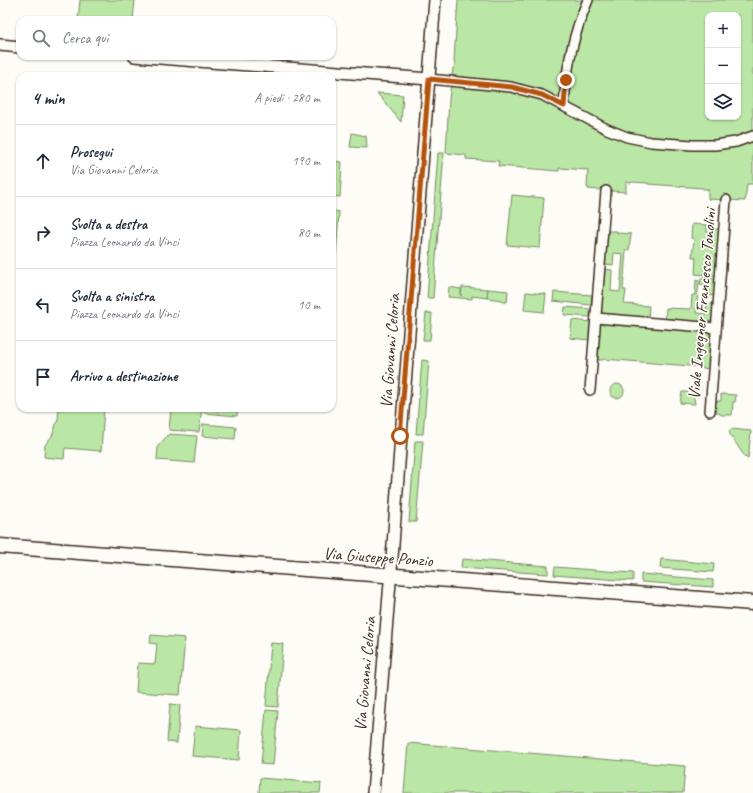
<!DOCTYPE html>
<html lang="it">
<head>
<meta charset="utf-8">
<style>
  :root { --surface:#fff; --page:#f6f6f7; --text:#1f2937; --muted:#747a83; --line:#e0e1e3 }
  body { margin:0; font-family:Caveat,sans-serif; background:var(--page); color:var(--text) }
  .controls { position:absolute; right:12px; top:12px; display:grid; overflow:hidden; border-radius:8px; box-shadow:0 1px 3px #0004 }
  .controls button { width:36px; height:36px; display:grid; place-items:center; padding:0; border:0; border-bottom:1px solid var(--line); background:var(--surface); color:var(--text); font:20px sans-serif }
  .stop { position:absolute; width:12px; height:12px; margin:-9px; border:3px solid #b45309; border-radius:50%; background:#fff }
  .stop.end { background:#b45309; border-color:#fff; box-shadow:0 1px 4px #0008 }
  .list { margin:0; padding:0; list-style:none }
  h2 { display:flex; justify-content:space-between; align-items:center; height:52px; margin:0; padding:0 16px; font-size:17px }
  h2 small { font-size:13px; font-weight:400; color:var(--muted) }
  .list li { display:grid; grid-template-columns:26px 1fr auto; gap:12px; align-items:center; box-sizing:border-box; height:72px; padding:0 16px; border-top:1px solid var(--line) }
  .list b { display:block; font-size:15px; white-space:nowrap }
  .list p { margin:0; font-size:13px; white-space:nowrap; color:var(--muted) }
  .list em { font-size:13px; font-style:normal; color:var(--muted) }
  .icon { flex:none; width:22px; height:22px; fill:none; stroke:currentColor; stroke-width:2; stroke-linecap:round; stroke-linejoin:round }
  .map { position:relative; flex:none; width:753px; height:793px; overflow:hidden }
  .search { position:absolute; background:var(--surface); box-shadow:0 1px 3px #0004; left:16px; top:16px; width:320px; height:44px; display:flex; align-items:center; gap:10px; box-sizing:border-box; padding:0 14px; border-radius:12px; color:var(--muted); font-size:15px }
  .panel { position:absolute; background:var(--surface); box-shadow:0 1px 3px #0004; left:16px; top:72px; width:320px; height:340px; border-radius:12px }
  .map>svg:first-child { display:block }
  .green { fill:#bae7a6; stroke:#7a8862; fill-rule:evenodd }
  .lines { fill:none; stroke-linecap:round; stroke-linejoin:round }
  .pedestrian-casing { stroke:#3b2a1e; stroke-width:12 }
  .minor-casing { stroke:#3b2a1e; stroke-width:14 }
  .tertiary-casing { stroke:#3b2a1e; stroke-width:17 }
  .pedestrian { stroke:#fdfcf7; stroke-width:9 }
  .minor { stroke:#fdfcf7; stroke-width:11 }
  .tertiary { stroke:#fdfcf7; stroke-width:14 }
  .route { stroke:#b45309; stroke-width:5 }
  .labels { text-anchor:middle; dominant-baseline:central; stroke-width:3.5; stroke-linejoin:round; paint-order:stroke }
  .street-label { font-size:17px; fill:#3b2a1e; stroke:#fdfcf7 }
</style>
</head>
<body>
<div class="map">
<svg width="753" height="793" viewBox="0 0 753 793">
  <rect width="100%" height="100%" fill="#fdfcf7"/>
  <filter id="ink" filterUnits="userSpaceOnUse"><feTurbulence type="fractalNoise" baseFrequency=".025" numOctaves="2"/><feDisplacementMap in="SourceGraphic" scale="8" xChannelSelector="R" yChannelSelector="G"/><feConvolveMatrix kernelMatrix="1 2 1 2 8 2 1 2 1" color-interpolation-filters="sRGB"/></filter>
  <g filter="url(#ink)">
    <g class="green">
      <path d="M80 0H135L133 20H78Z"/>
      <path d="M458 0H753V184H747L745 201 708 199V189H703V188L648 184V183L632 182 631 183 626 182V192L588 189V187H587L588 170 559 168V171L498 166 499 161 466 159V155L446 153 449 99 453 68 455 66 454 60ZM708 15H738V117H708Z"/>
      <path d="M377 93 403 95 401 122Z"/>
      <path d="M352 133 366 136 367 148 350 147Z"/>
      <path d="M438 153H444L433 298H427Z"/>
      <path d="M333 161 342 162 340 197 333 196 332 192Z"/>
      <path d="M512 195 544 198 540 248 507 245Z"/>
      <path d="M335 211 339 212 336 256H332V213Z"/>
      <path d="M692 224 707 225V232L712 233 713 229H721L717 276 695 274 696 257H692L694 239 691 238Z"/>
      <path d="M607 231H617V233L631 234 629 250H626L623 290H626L624 304 649 306 648 319 600 315 604 269 612 270 611 291 620 292 623 254 614 253 613 265 604 264Z"/>
      <path d="M701 278 716 279 715 296 707 295 708 286 700 285Z"/>
      <path d="M696 280 699 281 696 313 706 314 707 304H714L713 324 665 320 666 308 691 309 692 295H695Z"/>
      <path d="M449 287 461 289V296L462 287 488 289 487 298 472 296V299L448 297Z"/>
      <path d="M488 289 508 291 507 302H502V300L487 298Z"/>
      <path d="M526 292 546 294 544 312 524 310Z"/>
      <path d="M554 292 592 295 591 305 553 301Z"/>
      <path d="M565 307 590 309V317L564 315Z"/>
      <path d="M426 313H432L430 340H423Z"/>
      <path d="M572 320 592 322 590 340 570 338Z"/>
      <path d="M600 321 712 330 709 369 702 368V367L604 359 603 360H596Z"/>
      <path d="M422 360 429 361 423 434H416Z"/>
      <circle cx="617" cy="391" r="7"/>
      <path d="M682 392H687L694 398 695 404 680 403Z"/>
      <path d="M721 394 736 395 735 402H733L732 415H722L716 412 715 401H721Z"/>
      <path d="M59 408H104L101 451 65 448 64 459 44 457 45 445 52 436 58 419Z"/>
      <path d="M171 408H202L199 432 169 430Z"/>
      <path d="M205 408H238L237 416 204 413Z"/>
      <path d="M203 424 236 427 235 439 202 436Z"/>
      <path d="M731 429 751 431 748 459 745 457 731 436 729 432Z"/>
      <path d="M169 434 197 436 194 463 157 460 158 446Z"/>
      <path d="M415 441H423L416 522H409Z"/>
      <path d="M462 559 548 566V574L461 568Z"/>
      <path d="M661 559 714 564 713 572 660 568Z"/>
      <path d="M555 567 633 573V581L554 575Z"/>
      <path d="M641 574 713 580V587L641 582Z"/>
      <path d="M151 635 185 638 180 695 136 692 138 663 155 664 157 644 150 643Z"/>
      <path d="M271 643 283 644 278 707 266 706Z"/>
      <path d="M170 704 180 705 177 743 167 742Z"/>
      <path d="M266 710 278 711 273 765 261 764Z"/>
      <path d="M195 726 241 730 239 760 192 756Z"/>
      <path d="M408 743 685 766 683 793H404Z"/>
      <path d="M260 778 321 783 320 793H259Z"/>
    </g>
    <g class="lines">
      <g class="pedestrian-casing">
        <g id="pedestrian">
          <path d="M429 79 511 87 542 95 607 129 627 137 651 142 692 145H715L736 142 753 136"/>
          <path d="M564 106C566 69 573 34 588 0"/>
          <path d="M596 318 716 328"/>
          <path d="M590 390 606 191"/>
          <path d="M710 411 726 200"/>
        </g>
      </g>
      <g class="minor-casing">
        <g id="minor">
          <path d="M0 45 20 47"/>
          <path d="M134 56 429 79"/>
          <path d="M373 793 393 545 401 436 435 0"/>
        </g>
      </g>
      <g class="tertiary-casing">
        <path id="tertiary" d="M0 546 753 603"/>
      </g>
      <use href="#pedestrian" class="pedestrian"/>
      <use href="#minor" class="minor"/>
      <use href="#tertiary" class="tertiary"/>
    </g>
  </g>
  <g class="lines" filter="url(#ink)">
    <path class="route" d="M400 436 429 79 512 87 542 95 564 106 566 80"/>
  </g>
  <g class="labels">
    <g class="street-label">
      <text transform="translate(702 304) rotate(-85)">Viale Ingegner Francesco Tonolini</text>
      <text transform="translate(390 351) rotate(-86)">Via Giovanni Celoria</text>
      <text transform="translate(378 557) rotate(4)">Via Giuseppe Ponzio</text>
      <text transform="translate(365 674) rotate(-85)">Via Giovanni Celoria</text>
    </g>
  </g>
</svg>
<div class="controls">
<button>+</button>
<button>−</button>
<button><svg class="icon" aria-label="layers" viewBox="0 0 24 24"><path d="M12 4l9 5-9 5-9-5zM3 14l9 5 9-5"/></svg></button>
</div>
<div class="stop" style="left:400px;top:436px"></div>
<div class="stop end" style="left:566px;top:80px"></div>
<div class="search"><svg class="icon" aria-label="search" viewBox="0 0 24 24"><circle cx="10" cy="10" r="6"/><path d="M15 15l6 6"/></svg>Cerca qui</div>
<section class="panel">
<h2>4 min<small>A piedi · 280 m</small></h2>
<ul class="list">
<li><svg class="icon" aria-label="ahead" viewBox="0 0 24 24"><path d="M12 20V5M6 11l6-6 6 6"/></svg><div><b>Prosegui</b><p>Via Giovanni Celoria</p></div><em>190 m</em></li>
<li><svg class="icon" aria-label="right" viewBox="0 0 24 24"><path d="M7 20v-9h11M14 6l5 5-5 5"/></svg><div><b>Svolta a destra</b><p>Piazza Leonardo da Vinci</p></div><em>80 m</em></li>
<li><svg class="icon" aria-label="left" viewBox="0 0 24 24"><path d="M17 20v-9H6M10 6l-5 5 5 5"/></svg><div><b>Svolta a sinistra</b><p>Piazza Leonardo da Vinci</p></div><em>10 m</em></li>
<li><svg class="icon" aria-label="arrive" viewBox="0 0 24 24"><path d="M6 21V4h12l-3 4 3 4H6"/></svg><div><b>Arrivo a destinazione</b></div></li>
</ul>
</section>
</div>
</body>
</html>
